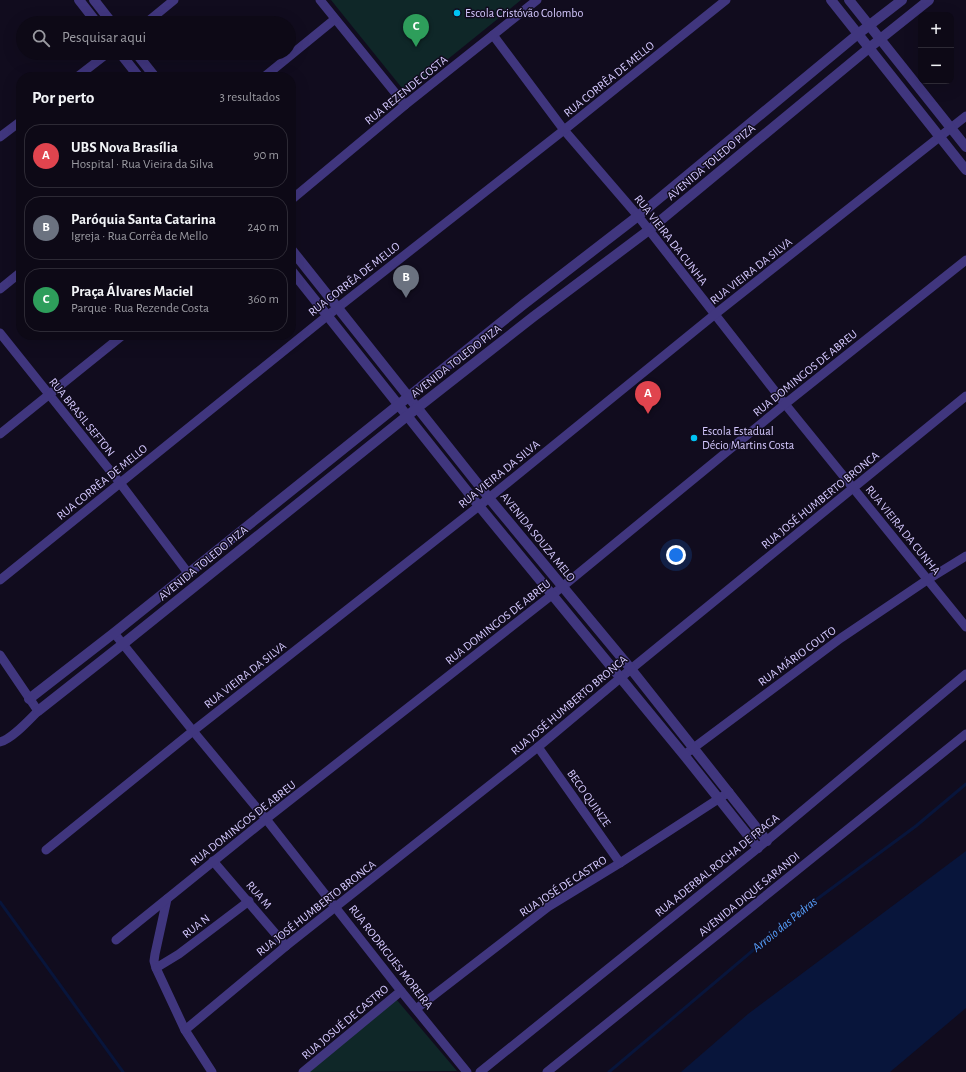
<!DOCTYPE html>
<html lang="pt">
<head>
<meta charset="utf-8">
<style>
  :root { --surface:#0d0916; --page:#1b1723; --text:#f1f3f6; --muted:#9a9aa1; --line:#2d2a35; --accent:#00c3f4 }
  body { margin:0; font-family:"Alegreya Sans",sans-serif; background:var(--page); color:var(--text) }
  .controls { position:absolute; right:12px; top:12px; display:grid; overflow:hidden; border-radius:8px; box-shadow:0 4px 16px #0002 }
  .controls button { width:36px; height:36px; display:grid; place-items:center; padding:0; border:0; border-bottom:1px solid var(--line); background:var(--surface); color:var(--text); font:20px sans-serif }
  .you { position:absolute; left:676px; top:555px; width:14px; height:14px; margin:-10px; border:3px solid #fff; border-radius:50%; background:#1a73e8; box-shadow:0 0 0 6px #1a73e833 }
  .badge { display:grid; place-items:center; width:26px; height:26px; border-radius:50%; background:var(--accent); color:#fff; font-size:13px; font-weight:700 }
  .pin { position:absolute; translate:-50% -33px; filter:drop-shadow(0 1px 2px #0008) }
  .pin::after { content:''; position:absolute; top:21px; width:14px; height:12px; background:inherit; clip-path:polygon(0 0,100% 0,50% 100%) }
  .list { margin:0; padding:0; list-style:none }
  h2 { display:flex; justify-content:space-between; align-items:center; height:52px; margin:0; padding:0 16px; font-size:17px }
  h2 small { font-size:13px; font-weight:400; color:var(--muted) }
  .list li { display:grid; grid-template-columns:26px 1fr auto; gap:12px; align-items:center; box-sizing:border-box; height:64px; margin:0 8px 8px; padding:0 8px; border:1px solid var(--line); border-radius:16px }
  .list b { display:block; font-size:15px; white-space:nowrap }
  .list p { margin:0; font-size:13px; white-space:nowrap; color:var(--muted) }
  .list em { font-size:13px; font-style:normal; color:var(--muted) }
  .icon { flex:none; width:22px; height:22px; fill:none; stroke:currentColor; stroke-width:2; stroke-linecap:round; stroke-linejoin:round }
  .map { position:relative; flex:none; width:966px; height:1072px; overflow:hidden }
  .search { position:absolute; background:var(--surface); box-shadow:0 4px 16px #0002; left:16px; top:16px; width:280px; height:44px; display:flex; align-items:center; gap:10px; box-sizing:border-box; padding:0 14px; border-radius:22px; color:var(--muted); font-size:15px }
  .panel { position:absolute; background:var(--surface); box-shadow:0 4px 16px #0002; left:16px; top:72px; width:280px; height:268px; border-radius:16px }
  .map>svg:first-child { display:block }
  .green { fill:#0f2728 }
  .water { fill:#08153b }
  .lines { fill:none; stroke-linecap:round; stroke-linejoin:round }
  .stream { stroke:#08153b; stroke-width:3 }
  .minor { stroke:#40367e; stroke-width:9 }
  .tertiary { stroke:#40367e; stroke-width:10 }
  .poi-dot { fill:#00c3f4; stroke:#110c1e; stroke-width:1.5 }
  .labels { text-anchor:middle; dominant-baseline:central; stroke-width:3; stroke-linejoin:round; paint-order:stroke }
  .poi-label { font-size:12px; fill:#d5c9ff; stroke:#110c1e; text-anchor:start }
  .street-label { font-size:12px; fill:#d5c9ff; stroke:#110c1e }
  .water-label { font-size:13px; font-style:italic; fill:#57a0ff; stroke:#110c1e }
</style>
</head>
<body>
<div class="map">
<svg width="966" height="1072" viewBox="0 0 966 1072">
  <rect width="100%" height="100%" fill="#110c1e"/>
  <g class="green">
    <path d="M331 0H521L406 93Z"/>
    <path d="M396 999 457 1071 309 1072Z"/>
  </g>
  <path class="water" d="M966 851V1008L890 1072H681L748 1014Z"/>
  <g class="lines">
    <g class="stream">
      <path d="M0 902 123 1072"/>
      <path d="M609 1072 790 919 916 826 966 784"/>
    </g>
    <g class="minor">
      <path d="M320 0 405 105"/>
      <path d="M146 23 174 0"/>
      <path d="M493 35 564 130 638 216 785 404 966 627"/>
      <path d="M77 77 108 53"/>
      <path d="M264 77 335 19"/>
      <path d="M0 137 21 121"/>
      <path d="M291 200 405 105 537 0"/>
      <path d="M0 289 21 272"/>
      <path d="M0 333 120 483 188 573"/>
      <path d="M0 434 123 335"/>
      <path d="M0 580 327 316 564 130 726 0"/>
      <path d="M114 633 193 731 266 819 401 991 467 1072"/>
      <path d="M0 655 38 711C29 720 12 739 0 742"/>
      <path d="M538 747 620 863"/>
      <path d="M684 755 841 638 927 580 966 556"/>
      <path d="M46 850 193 731 479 506 714 315 966 116"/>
      <path d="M213 861 286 946"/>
      <path d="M167 899 155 954 154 961 156 968 185 1030 212 1072"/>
      <path d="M116 940 266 819 562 587 785 404 966 260"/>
      <path d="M156 968 179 954 249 901"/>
      <path d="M416 1009 548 907 620 863 729 792"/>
      <path d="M185 1030 286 946 538 747 631 669 966 396"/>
      <path d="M303 1072 401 991"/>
      <path d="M480 1072 758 848 966 674"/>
      <path d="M547 1072 966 734"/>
    </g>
    <g class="tertiary">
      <path d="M79 0 97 23"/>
      <path d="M94 0 112 23"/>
      <path d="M831 0 966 170"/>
      <path d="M849 0 966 147"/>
      <path d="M120 53 139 77"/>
      <path d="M136 53 155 77"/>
      <path d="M291 249 489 498 631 669 767 841"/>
      <path d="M291 270 479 506 684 755 758 848"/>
      <path d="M29 699 114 633 524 304 638 216 858 34 902 0"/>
      <path d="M38 711 123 644 417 408 533 317 649 230 869 48 929 0"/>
    </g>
  </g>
  <g class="poi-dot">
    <circle cx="457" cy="13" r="4"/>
    <circle cx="694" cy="438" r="4"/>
  </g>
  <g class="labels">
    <g class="poi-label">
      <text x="465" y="13">Escola Cristóvão Colombo</text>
      <text x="702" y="431">Escola Estadual<tspan x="702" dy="14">Décio Martins Costa</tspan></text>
    </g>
    <g class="street-label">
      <text transform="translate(609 79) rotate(-39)">RUA CORRÊA DE MELLO</text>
      <text transform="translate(406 90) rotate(-39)">RUA REZENDE COSTA</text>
      <text transform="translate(711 162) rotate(-40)">AVENIDA TOLEDO PIZA</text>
      <text transform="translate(671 240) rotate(52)">RUA VIEIRA DA CUNHA</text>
      <text transform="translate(751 271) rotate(-38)">RUA VIEIRA DA SILVA</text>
      <text transform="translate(354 279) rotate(-38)">RUA CORRÊA DE MELLO</text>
      <text transform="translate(456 361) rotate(-38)">AVENIDA TOLEDO PIZA</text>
      <text transform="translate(805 373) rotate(-39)">RUA DOMINGOS DE ABREU</text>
      <text transform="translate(82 417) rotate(51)">RUA BRASIL SEFTON</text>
      <text transform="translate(499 474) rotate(-39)">RUA VIEIRA DA SILVA</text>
      <text transform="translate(102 482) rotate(-39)">RUA CORRÊA DE MELLO</text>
      <text transform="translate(820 500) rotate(-39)">RUA JOSÉ HUMBERTO BRONCA</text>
      <text transform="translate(903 530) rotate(51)">RUA VIEIRA DA CUNHA</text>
      <text transform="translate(538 537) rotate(51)">AVENIDA SOUZA MELO</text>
      <text transform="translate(203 563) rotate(-39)">AVENIDA TOLEDO PIZA</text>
      <text transform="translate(498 622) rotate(-38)">RUA DOMINGOS DE ABREU</text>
      <text transform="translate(797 656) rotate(-36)">RUA MÁRIO COUTO</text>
      <text transform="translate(245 675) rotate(-38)">RUA VIEIRA DA SILVA</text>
      <text transform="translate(569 705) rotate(-40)">RUA JOSÉ HUMBERTO BRONCA</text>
      <text transform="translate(589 798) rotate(55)">BECO QUINZE</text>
      <text transform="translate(243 823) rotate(-38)">RUA DOMINGOS DE ABREU</text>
      <text transform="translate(717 865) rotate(-39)">RUA ADERBAL ROCHA DE FRAGA</text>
      <text transform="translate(563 886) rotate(-33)">RUA JOSÉ DE CASTRO</text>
      <text transform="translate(749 894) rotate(-39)">AVENIDA DIQUE SARANDI</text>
      <text transform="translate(259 895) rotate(50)">RUA M</text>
      <text transform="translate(316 908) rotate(-38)">RUA JOSÉ HUMBERTO BRONCA</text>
      <text transform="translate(196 926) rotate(-38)">RUA N</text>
      <text transform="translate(391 957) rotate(52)">RUA RODRIGUES MOREIRA</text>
      <text transform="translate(345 1022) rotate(-40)">RUA JOSUÉ DE CASTRO</text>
    </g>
    <g class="water-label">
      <text transform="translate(785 925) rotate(-39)">Arroio das Pedras</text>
    </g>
  </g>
</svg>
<div class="controls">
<button>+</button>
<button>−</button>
</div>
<div class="you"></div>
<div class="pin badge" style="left:648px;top:414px;background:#e0444e">A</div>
<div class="pin badge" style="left:406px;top:298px;background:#6b7280">B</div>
<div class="pin badge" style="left:416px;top:47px;background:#2e9e5b">C</div>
<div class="search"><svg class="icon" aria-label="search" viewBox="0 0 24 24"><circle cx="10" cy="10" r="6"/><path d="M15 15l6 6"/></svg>Pesquisar aqui</div>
<section class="panel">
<h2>Por perto<small>3 resultados</small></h2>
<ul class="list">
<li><span class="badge" style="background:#e0444e">A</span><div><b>UBS Nova Brasília</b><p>Hospital · Rua Vieira da Silva</p></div><em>90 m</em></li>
<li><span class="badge" style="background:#6b7280">B</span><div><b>Paróquia Santa Catarina</b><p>Igreja · Rua Corrêa de Mello</p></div><em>240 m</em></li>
<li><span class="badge" style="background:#2e9e5b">C</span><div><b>Praça Álvares Maciel</b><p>Parque · Rua Rezende Costa</p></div><em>360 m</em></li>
</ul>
</section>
</div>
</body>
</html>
